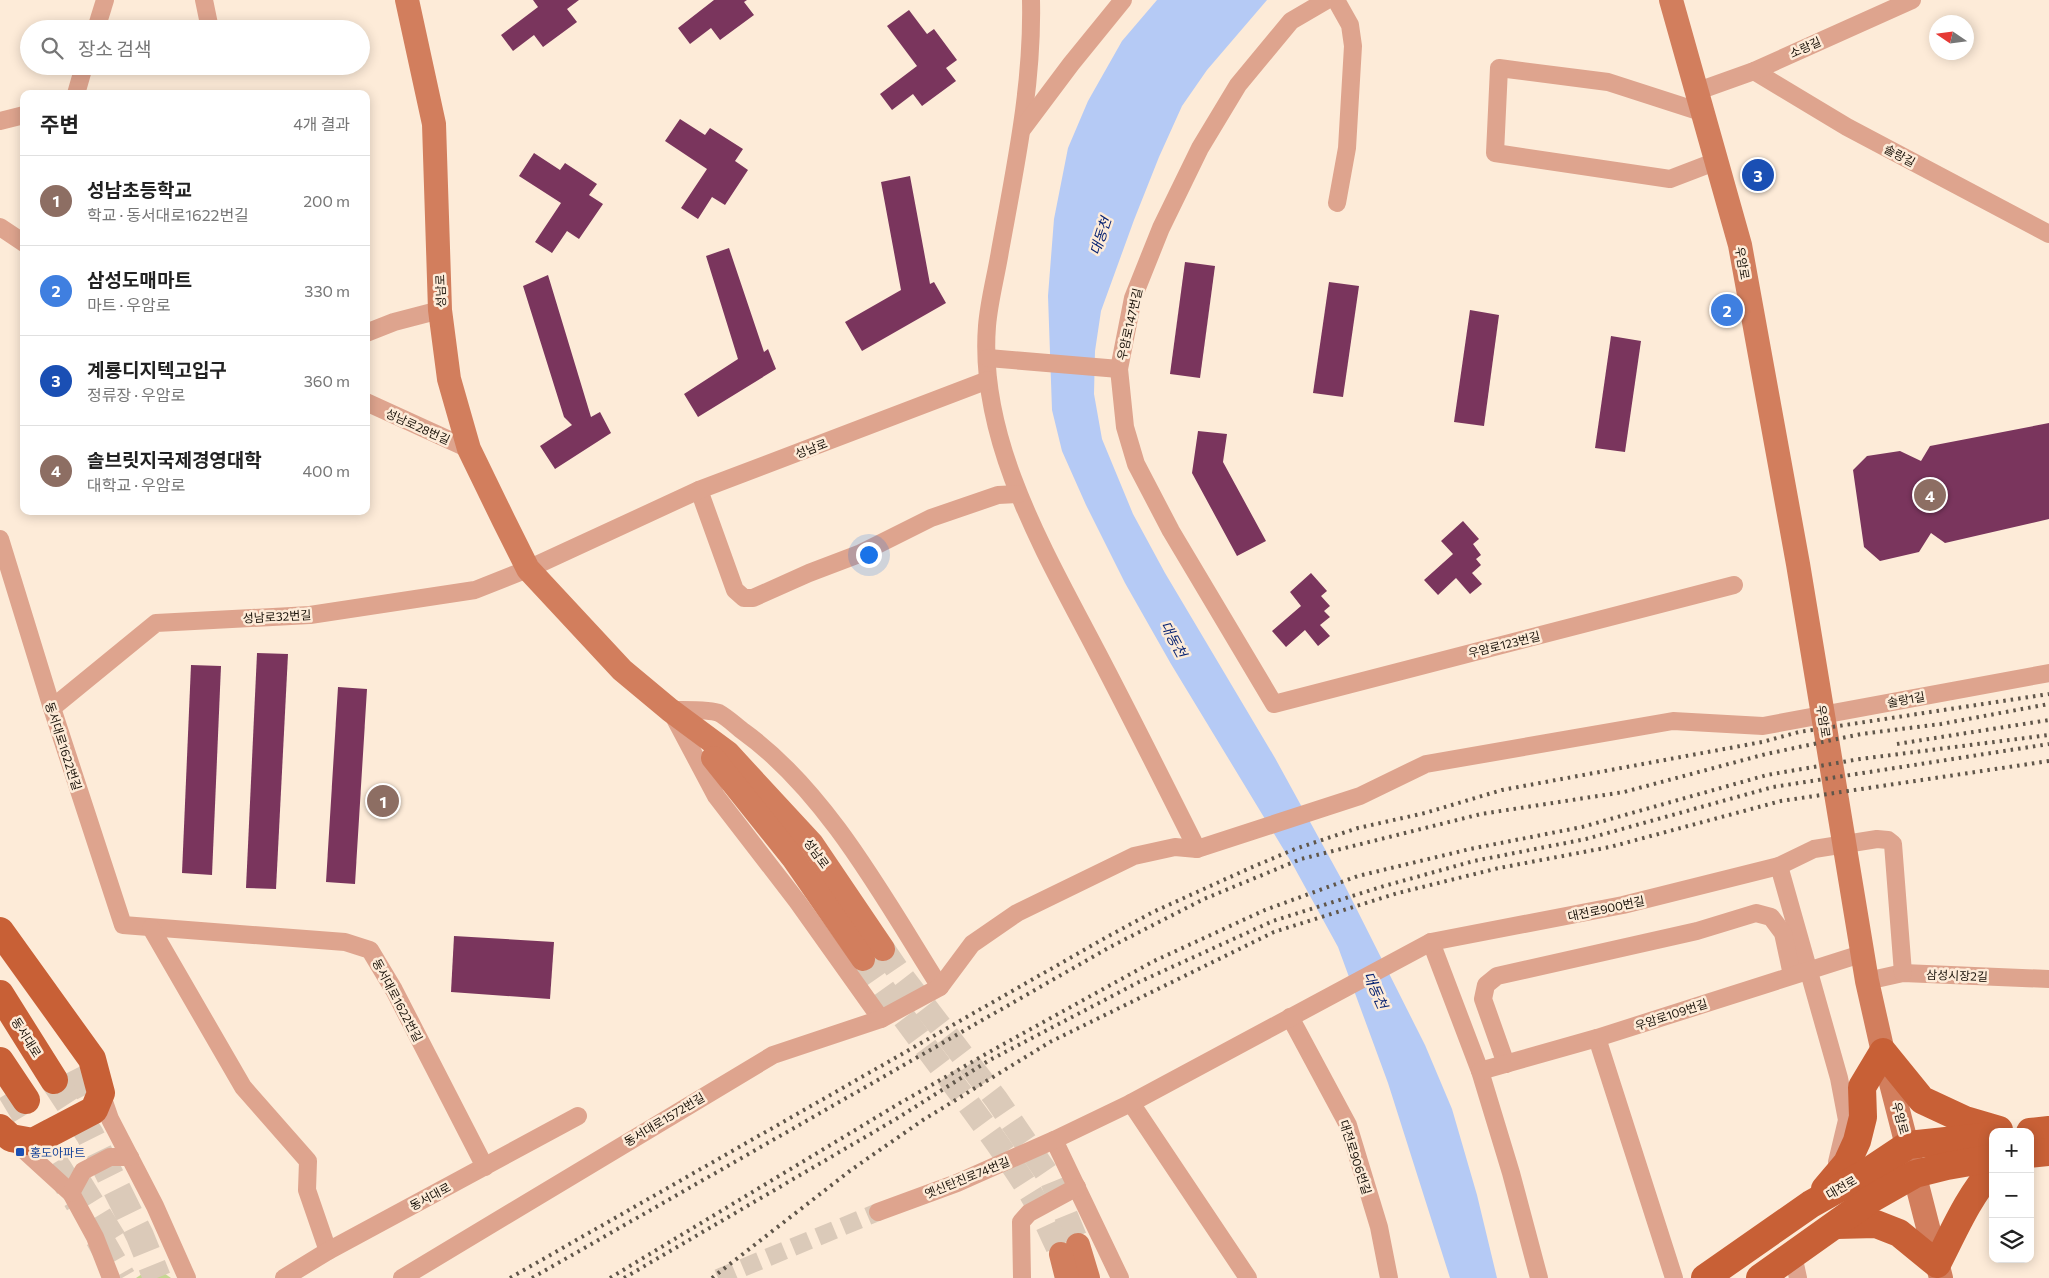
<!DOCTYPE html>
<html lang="ko">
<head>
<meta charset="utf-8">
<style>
  :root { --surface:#fff; --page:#f2f2f2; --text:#222; --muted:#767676; --line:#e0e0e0; --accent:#b45309 }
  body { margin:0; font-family:Commissioner,"Noto Sans KR",sans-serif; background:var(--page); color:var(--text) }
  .controls { position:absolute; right:15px; bottom:15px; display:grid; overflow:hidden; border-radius:10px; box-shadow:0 2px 12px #0003 }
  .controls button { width:45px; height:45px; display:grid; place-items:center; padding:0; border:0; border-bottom:1px solid var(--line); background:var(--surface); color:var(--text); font:25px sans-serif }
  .compass { position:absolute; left:1929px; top:15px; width:45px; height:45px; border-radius:50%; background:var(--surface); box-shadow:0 2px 12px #0003; rotate:283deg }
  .you { position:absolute; left:868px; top:554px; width:18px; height:18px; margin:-12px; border:4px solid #fff; border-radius:50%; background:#1a73e8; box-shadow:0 0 0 8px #1a73e833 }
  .badge { display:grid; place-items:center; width:32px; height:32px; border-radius:50%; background:var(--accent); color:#fff; font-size:16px; font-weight:700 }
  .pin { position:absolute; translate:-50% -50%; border:2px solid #fff; box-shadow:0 1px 5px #0006 }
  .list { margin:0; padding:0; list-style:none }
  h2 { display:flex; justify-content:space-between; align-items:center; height:65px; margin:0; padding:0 20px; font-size:21px }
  h2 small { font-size:16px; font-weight:400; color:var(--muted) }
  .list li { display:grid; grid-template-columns:32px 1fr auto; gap:15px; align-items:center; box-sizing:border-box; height:90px; padding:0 20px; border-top:1px solid var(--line) }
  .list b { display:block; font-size:19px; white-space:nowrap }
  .list p { margin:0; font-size:16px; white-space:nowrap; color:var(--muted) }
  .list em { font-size:16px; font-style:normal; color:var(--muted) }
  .icon { flex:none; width:28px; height:28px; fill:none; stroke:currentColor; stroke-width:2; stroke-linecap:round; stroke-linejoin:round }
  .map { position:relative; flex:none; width:2049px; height:1278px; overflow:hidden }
  .search { position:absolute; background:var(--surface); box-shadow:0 2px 12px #0003; left:20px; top:20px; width:350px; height:55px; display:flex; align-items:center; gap:12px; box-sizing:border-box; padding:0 18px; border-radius:28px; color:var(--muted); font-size:19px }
  .panel { position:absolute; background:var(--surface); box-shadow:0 2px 12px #0003; left:20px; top:90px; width:350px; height:425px; border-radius:10px }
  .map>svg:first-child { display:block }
  .green { fill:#c4d791 }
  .water { fill:#b5caf5 }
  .building { fill:#7a355d }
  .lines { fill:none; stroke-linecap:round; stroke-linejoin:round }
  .street-tunnel { stroke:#dbcab9; stroke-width:18; stroke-dasharray:18 9; stroke-linecap:butt }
  .secondary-tunnel { stroke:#dbcab9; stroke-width:24; stroke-dasharray:24 12; stroke-linecap:butt }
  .primary-tunnel { stroke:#dbcab9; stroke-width:28; stroke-dasharray:28 14; stroke-linecap:butt }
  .street { stroke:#dea48e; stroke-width:18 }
  .secondary { stroke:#d27e5d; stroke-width:24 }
  .primary { stroke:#c86036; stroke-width:28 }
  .rail { stroke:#60564a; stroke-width:4; stroke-dasharray:2.5 5; stroke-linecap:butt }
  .transit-dot { fill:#1a4fb4; stroke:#fdebd8; stroke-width:2 }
  .labels { text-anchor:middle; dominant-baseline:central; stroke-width:5; stroke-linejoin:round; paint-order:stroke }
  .street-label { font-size:12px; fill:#181108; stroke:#fdebd8 }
  .transit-label { font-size:12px; fill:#164399; stroke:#fdebd8; text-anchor:start }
  .water-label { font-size:14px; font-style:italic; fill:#082372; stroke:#fdebd8 }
</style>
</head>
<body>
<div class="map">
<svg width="2049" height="1278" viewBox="0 0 2049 1278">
  <rect width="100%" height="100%" fill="#fdebd8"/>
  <path class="green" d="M150 1271H161L171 1278H136L145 1272Z"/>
  <path class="water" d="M1157 0H1267L1207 70 1182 106 1159 157 1134 220 1101 311 1095 351 1094 394 1102 439 1133 514 1165 573 1275 758 1343 882 1425 1045 1452 1109 1477 1195 1497 1278H1450L1388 1083 1338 947 1293 865 1171 664 1125 583 1086 505 1062 451 1052 410 1048 296 1054 219 1068 148 1088 101 1122 41Z"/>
  <g class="building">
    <path d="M533 0H579L567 9 577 22 543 47 534 35 513 51 501 35 538 7Z"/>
    <path d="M714 0H747L744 2 754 15 720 40 711 28 690 44 678 28Z"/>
    <path d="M909 10 927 34 934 29 957 60 946 68 956 81 922 106 913 94 892 110 880 94 917 66 887 26Z"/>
    <path d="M680 119 705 135 710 128 743 149 735 161 748 170 725 205 712 197 698 219 681 208 707 169 665 141Z"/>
    <path d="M534 153 560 170 565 163 597 184 589 195 603 204 579 239 567 231 552 253 535 242 561 203 519 176Z"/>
    <path d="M910 176 930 284 934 282 946 303 862 351 845 322 901 290 881 182Z"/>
    <path d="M729 248 764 352 768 349 776 369 698 417 684 394 738 359 706 256Z"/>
    <path d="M1185 262 1215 266 1200 378 1170 374Z"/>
    <path d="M548 275 591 417 600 412 611 433 555 469 540 446 572 425 564 417 523 286Z"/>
    <path d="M1329 282 1359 286 1343 397 1313 393Z"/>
    <path d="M1470 310 1499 315 1484 426 1454 422Z"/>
    <path d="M1611 336 1641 341 1625 452 1595 448Z"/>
    <path d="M2049 423V519L1945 543 1931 533 1919 552 1880 561 1864 547 1853 470 1867 456 1900 451 1921 461 1930 446Z"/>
    <path d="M1198 431 1227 434 1223 462 1266 541 1237 556 1192 473Z"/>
    <path d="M1463 521 1479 539 1473 544 1481 555 1476 559 1481 565 1472 573 1482 584 1470 594 1456 578 1438 595 1424 580 1453 554 1441 541Z"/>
    <path d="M1311 573 1327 591 1321 596 1330 606 1324 611 1330 617 1320 625 1330 636 1318 646 1305 630 1286 647 1272 631 1301 606 1290 592Z"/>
    <path d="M257 653 288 654 276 889 246 888Z"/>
    <path d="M191 665 221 666 212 875 182 873Z"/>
    <path d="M338 687 367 689 355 884 326 882Z"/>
    <path d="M454 936 554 942 550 999 451 992Z"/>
  </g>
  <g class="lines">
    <path class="street-tunnel" d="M718 1278 878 1212"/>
    <g class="secondary-tunnel">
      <path d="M883 949 900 974 996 1099 1052 1181 1078 1245"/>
      <path d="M863 959C915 1038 977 1109 1028 1189 1041 1209 1050 1232 1061 1254"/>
    </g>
    <g class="primary-tunnel">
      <path d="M77 1068 101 1115"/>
      <path d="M54 1080 90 1135 140 1236 157 1278"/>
      <path d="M11 1091 79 1203"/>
      <path d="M76 1180 119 1250"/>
      <path d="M99 1238 122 1278"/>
    </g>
    <g class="street">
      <path d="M204 0 210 29"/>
      <path d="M1031 0C1033 85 1015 168 1000 251 996 276 989 301 987 326 978 441 1046 554 1097 652 1131 717 1164 783 1197 849"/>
      <path d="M1327 0 1291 21 1238 85 1200 148 1161 228 1133 298 1119 369 1125 427 1136 464 1171 531 1274 704 1734 585"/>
      <path d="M1336 0 1350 25 1353 46 1347 148 1337 203"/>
      <path d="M96 29 105 0"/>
      <path d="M1754 71 1847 127 2049 234"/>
      <path d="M1698 91 1754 71 1912 0"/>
      <path d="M76 94 84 66"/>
      <path d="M1704 113 1608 82 1499 68 1495 153 1670 179 1717 161"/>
      <path d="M0 121 24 115"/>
      <path d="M1023 128 1071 64 1123 0"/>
      <path d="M0 227 24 243"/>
      <path d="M366 333 394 322 440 310"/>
      <path d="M988 358 1119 369"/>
      <path d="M366 402 469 449"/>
      <path d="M699 490 735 590 744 598H753L809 573 859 554 931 518 998 495 1018 494"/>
      <path d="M0 539 52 708 123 925 345 942 370 950 394 990 485 1167"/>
      <path d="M52 708 156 623 310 615 475 590 528 569 699 490 988 380"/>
      <path d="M670 710C682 710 710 709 719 713 728 718 736 726 744 732 827 792 885 900 940 987"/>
      <path d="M673 715 716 796 797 901 881 1019"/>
      <path d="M1779 866 1839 1078 1847 1120 1837 1162"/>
      <path d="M151 928 243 1087 308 1161 307 1190 328 1251"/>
      <path d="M1431 942 1480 1071 1511 1173 1539 1278"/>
      <path d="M1867 981 1903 973 2049 979"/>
      <path d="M1290 1017 1348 1125 1379 1227 1389 1278"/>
      <path d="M1597 1038 1674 1278"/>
      <path d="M1506 1064 1483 999 1486 985 1497 976 1697 931 1756 913 1771 917 1783 933 1792 975"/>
      <path d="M1480 1071 1597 1038 1861 954"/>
      <path d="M101 1093 110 1119 155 1206 187 1278"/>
      <path d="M1131 1103 1248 1278"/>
      <path d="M13 1140 71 1193 95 1237 111 1278"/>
      <path d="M1054 1140 1120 1278"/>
      <path d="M71 1193 83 1171 110 1157H130"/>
      <path d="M878 1212 957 1183 1054 1140 1131 1103 1431 942 1623 905 1779 866 1814 849 1877 839 1888 840 1893 844 1903 973"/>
      <path d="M1793 1255 1798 1278"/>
      <path d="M284 1278 328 1251 578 1116"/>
      <path d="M402 1278 773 1055 881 1019 940 987 972 944 1017 913 1134 856 1175 847 1197 849 1360 796 1426 764 1673 721 1763 726 2049 673"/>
      <path d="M1022 1278 1021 1222 1029 1213 1077 1187"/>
    </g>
    <g class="secondary">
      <path d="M407 0 434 124 440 310 449 379 469 449 504 521 528 569 622 670 670 710 728 753 812 844 883 949"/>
      <path d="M1671 0 1740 245 1798 564 1867 981 1883 1052 1941 1278"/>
      <path d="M713 758 793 858 863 959"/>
      <path d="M1078 1245 1088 1278"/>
      <path d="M1061 1254 1067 1278"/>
    </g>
    <g class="primary">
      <path d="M0 931 92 1059 101 1093 94 1110 33 1142 11 1138 0 1128"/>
      <path d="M0 994 54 1080"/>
      <path d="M0 1061 26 1100"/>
      <path d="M2030 1132 2049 1130"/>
      <path d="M2030 1154 2049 1152"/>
      <path d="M1825 1189 1847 1163 1857 1141 1863 1117 1862 1087 1883 1052 1922 1100 1965 1120 1999 1130"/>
      <path d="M1836 1225 1876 1224 1899 1233 1937 1264C1954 1231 1968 1197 1993 1169"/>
      <path d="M1705 1278 1811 1204 1866 1173 1908 1145 1993 1136"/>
      <path d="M1760 1278 1871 1199 1915 1174 1947 1166 1993 1158"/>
    </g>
    <g class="rail">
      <path d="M1897 744 2049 720"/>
      <path d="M510 1278 1105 938 1153 912 1250 868 1295 849 1358 828 1425 813 1502 790 1762 742 1799 732 2049 694"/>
      <path d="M532 1278 1110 947 1204 899 1301 859 1481 814 1624 792 1766 754 1861 734 1941 724 2049 704"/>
      <path d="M610 1278 900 1103 1000 1046 1154 961 1265 910 1358 876 1470 849 1582 827 1767 775 1860 759 2049 735"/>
      <path d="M624 1278 896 1119 988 1061 1139 982 1273 921 1384 886 1474 861 1586 839 1773 787 2049 744"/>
      <path d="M712 1278 851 1170 923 1120 1050 1042 1274 932 1398 893 1499 868 1610 847 1781 801 2049 761"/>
    </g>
  </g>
  <rect class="transit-dot" x="15" y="1147" width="10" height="10" rx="2.5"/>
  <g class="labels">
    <g class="street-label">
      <text transform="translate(1805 47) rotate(-24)">소랑길</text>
      <text transform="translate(1900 155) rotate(28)">솔랑길</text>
      <text transform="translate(1743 263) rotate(80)">우암로</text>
      <text transform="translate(440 291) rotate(-92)">성남로</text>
      <text transform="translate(1129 324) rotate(-77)">우암로147번길</text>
      <text transform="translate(418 426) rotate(24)">성남로28번길</text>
      <text transform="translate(811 448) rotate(-21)">성남로</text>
      <text transform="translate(277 616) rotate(-3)">성남로32번길</text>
      <text transform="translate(1504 644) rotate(-14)">우암로123번길</text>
      <text transform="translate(1906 699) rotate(-10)">솔랑1길</text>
      <text transform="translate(1824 721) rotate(81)">우암로</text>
      <text transform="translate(64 746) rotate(72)">동서대로1622번길</text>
      <text transform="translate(817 853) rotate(54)">성남로</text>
      <text transform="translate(1606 908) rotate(-12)">대전로900번길</text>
      <text transform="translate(1957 975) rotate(2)">삼성시장2길</text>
      <text transform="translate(398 1000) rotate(62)">동서대로1622번길</text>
      <text transform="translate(1671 1014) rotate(-18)">우암로109번길</text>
      <text transform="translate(27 1037) rotate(58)">동서대로</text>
      <text transform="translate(1901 1118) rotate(75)">우암로</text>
      <text transform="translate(664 1119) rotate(-31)">동서대로1572번길</text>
      <text transform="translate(1356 1157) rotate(72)">대전로906번길</text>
      <text transform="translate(967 1177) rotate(-22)">옛신탄진로74번길</text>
      <text transform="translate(1841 1187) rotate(-30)">대전로</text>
      <text transform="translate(430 1196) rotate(-28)">동서대로</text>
    </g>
    <g class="transit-label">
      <text x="30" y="1152">홍도아파트</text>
    </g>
    <g class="water-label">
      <text transform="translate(1100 236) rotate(-72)">대동천</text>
      <text transform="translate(1174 639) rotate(62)">대동천</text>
      <text transform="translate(1376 990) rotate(66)">대동천</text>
    </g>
  </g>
</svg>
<div class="controls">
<button>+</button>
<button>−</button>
<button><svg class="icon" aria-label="layers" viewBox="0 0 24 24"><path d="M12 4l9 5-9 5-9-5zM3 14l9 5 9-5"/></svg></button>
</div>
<svg class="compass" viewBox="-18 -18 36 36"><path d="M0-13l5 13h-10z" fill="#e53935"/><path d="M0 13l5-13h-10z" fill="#767676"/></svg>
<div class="you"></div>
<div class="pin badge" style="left:383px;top:801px;background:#8d6e63">1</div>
<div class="pin badge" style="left:1727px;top:310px;background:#3f7fe0">2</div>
<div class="pin badge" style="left:1758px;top:175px;background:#1a4fb4">3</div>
<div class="pin badge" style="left:1930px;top:495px;background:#8d6e63">4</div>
<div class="search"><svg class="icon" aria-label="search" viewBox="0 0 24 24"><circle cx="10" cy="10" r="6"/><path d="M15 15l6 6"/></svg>장소 검색</div>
<section class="panel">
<h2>주변<small>4개 결과</small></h2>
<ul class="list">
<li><span class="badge" style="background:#8d6e63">1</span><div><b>성남초등학교</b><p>학교 · 동서대로1622번길</p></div><em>200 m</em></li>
<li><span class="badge" style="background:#3f7fe0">2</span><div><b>삼성도매마트</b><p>마트 · 우암로</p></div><em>330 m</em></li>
<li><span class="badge" style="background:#1a4fb4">3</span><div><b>계룡디지텍고입구</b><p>정류장 · 우암로</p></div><em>360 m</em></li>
<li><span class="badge" style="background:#8d6e63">4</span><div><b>솔브릿지국제경영대학</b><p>대학교 · 우암로</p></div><em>400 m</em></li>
</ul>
</section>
</div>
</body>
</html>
